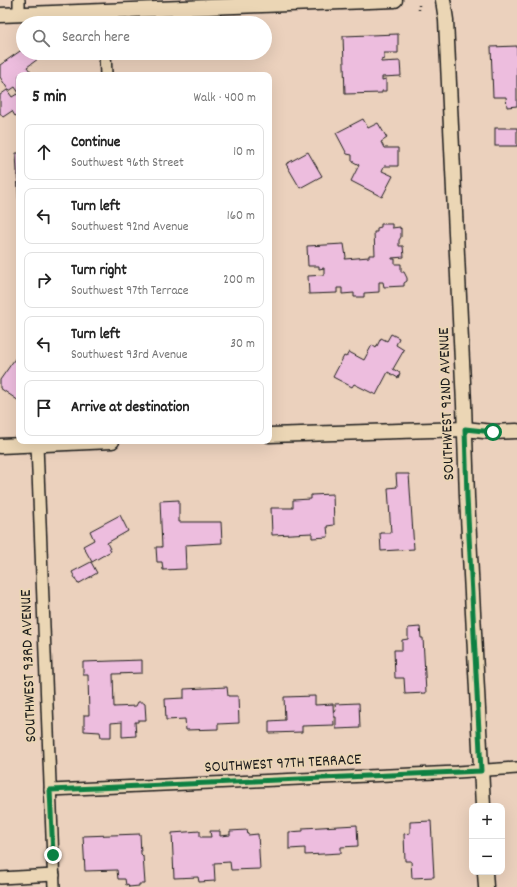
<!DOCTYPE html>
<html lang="en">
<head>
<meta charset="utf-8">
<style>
  :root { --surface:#fff; --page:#f6f6f6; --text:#222; --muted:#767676; --line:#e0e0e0 }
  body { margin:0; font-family:Dekko,sans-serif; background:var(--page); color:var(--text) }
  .controls { position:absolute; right:12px; bottom:12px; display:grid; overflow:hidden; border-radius:8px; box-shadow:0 4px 16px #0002 }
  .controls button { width:36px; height:36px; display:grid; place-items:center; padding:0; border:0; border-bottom:1px solid var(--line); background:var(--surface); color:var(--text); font:20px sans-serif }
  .stop { position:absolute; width:12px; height:12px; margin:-9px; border:3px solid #0b8043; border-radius:50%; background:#fff }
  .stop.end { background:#0b8043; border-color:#fff; box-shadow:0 1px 4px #0008 }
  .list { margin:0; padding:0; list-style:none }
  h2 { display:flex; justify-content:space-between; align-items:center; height:52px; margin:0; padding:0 16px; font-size:17px }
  h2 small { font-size:13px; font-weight:400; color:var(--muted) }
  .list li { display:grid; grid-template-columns:26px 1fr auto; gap:12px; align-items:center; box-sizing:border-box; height:56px; margin:0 8px 8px; padding:0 8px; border:1px solid var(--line); border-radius:8px }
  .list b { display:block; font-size:15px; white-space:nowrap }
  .list p { margin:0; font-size:13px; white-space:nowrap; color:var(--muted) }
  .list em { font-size:13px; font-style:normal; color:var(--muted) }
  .icon { flex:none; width:22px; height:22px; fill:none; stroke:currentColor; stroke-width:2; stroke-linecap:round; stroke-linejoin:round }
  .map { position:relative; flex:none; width:517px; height:887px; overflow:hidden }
  .search { position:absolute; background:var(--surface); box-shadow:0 4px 16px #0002; left:16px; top:16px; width:256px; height:44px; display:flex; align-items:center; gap:10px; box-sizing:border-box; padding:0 14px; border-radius:22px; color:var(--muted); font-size:15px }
  .panel { position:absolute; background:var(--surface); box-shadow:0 4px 16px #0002; left:16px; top:72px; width:256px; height:372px; border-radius:8px }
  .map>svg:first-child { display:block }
  .building { fill:#edbdde; stroke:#1c1c1c }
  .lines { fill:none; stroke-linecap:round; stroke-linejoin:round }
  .minor-casing { stroke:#1c1c1c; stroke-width:14 }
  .tertiary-casing { stroke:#1c1c1c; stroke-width:17 }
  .path { stroke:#1c1c1c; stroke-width:2.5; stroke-dasharray:1 3; stroke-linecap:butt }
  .minor { stroke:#ebd6b5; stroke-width:11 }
  .tertiary { stroke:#ebd6b5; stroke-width:14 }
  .route { stroke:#0b8043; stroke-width:5 }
  .labels { text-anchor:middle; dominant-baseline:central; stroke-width:3.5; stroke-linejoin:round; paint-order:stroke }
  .street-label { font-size:16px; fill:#1c1c1c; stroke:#ebd6b5 }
</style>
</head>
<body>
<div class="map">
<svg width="517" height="887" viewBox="0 0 517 887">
  <rect width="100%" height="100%" fill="#ebd1bd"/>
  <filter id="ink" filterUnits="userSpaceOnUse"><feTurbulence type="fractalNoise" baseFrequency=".025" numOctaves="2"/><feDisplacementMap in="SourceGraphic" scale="8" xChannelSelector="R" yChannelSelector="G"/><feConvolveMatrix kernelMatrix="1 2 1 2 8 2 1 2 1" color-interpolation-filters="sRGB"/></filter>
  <g filter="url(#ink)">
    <g class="building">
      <path d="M398 34V53H384V59L381 60V62L400 61 401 76 382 77V80L386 79V91H382V93L345 94 343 36Z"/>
      <path d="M517 46V106L507 107 506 97H493L491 47Z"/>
      <path d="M23 49V53H34L38 59 27 67 33 75H19V93L15 87 9 91 0 77V65Z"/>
      <path d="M7 90 12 97 17 94 19 97V114L15 116 12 111 3 117 0 113V95Z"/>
      <path d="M363 119 368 128 378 123 387 138 381 142 384 148H398V166H384L382 171 393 176 382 197 351 181 359 165 352 161V155L347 154 336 133Z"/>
      <rect x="495" y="128" width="22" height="18"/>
      <path d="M308 152 322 176 300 188 286 164Z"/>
      <path d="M16 153H19V210Z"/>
      <path d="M381 224H392V228L400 227V229L401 228V237L399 240V246H403L404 257 392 258V259H395V264H401V272H404L407 278V281L404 283V286L384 287 383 282H379V292L364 293V297H354V293L342 294V288H337V293L309 294 308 276 324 275V268L319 269V266H308L307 246 344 244 346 257 345 259 369 257V255H375L374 232H377V228L381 227Z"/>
      <path d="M391 334 399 338 396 345 404 350 393 369 400 373 398 378 388 372 376 395 354 384 352 387 333 377 344 356 346 357 349 352 364 360 372 345 376 348 381 338 387 341Z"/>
      <path d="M19 353V401L0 388V380Z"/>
      <path d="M396 474H409L414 549 381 551 380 533H391L388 488 397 487Z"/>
      <path d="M333 494 334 525 327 526 328 537 312 538V533L272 535 271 508H293V500L311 499V495Z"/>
      <path d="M179 500V522H221L222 543 185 545 186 569 163 570 162 562H157L156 547H162L160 501Z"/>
      <path d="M120 515 128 531 107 543 111 551 92 562 83 546 94 540 90 531Z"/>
      <path d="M91 562 97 573 78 584 72 572Z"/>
      <path d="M420 627 421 638H423L426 693 405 694 404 678H395L394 650H402V640L408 639V628Z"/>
      <path d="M142 660V673L113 674 114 707 136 706 138 702H142L145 704 146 720H138V722H135L136 736 122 737V722L111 723V737H101L100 732 84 731V715H89L88 675H83V662Z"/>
      <path d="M227 687 228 696H238L239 723 218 724V729L186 730 185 719 166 720 165 699 184 698V689Z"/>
      <path d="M315 696V705L333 704 334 725 302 726V732L269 733V721L285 720 284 697Z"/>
      <path d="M359 703 360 728 336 729V717H334V711H336L335 704Z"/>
      <path d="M431 821 434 877 412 878 411 861H405L404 834 410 833V822Z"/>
      <path d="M357 825 358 846 341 847V853L305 855V848L289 849V832L303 831V828Z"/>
      <path d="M247 830 248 835 258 834 260 869 231 870 230 862 214 863 215 881 199 882 198 877 174 878 172 833 200 831V837H211L210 831H220V836L230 835V831Z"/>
      <path d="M140 834 141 854 143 856 145 884H139V886L129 887 128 884 126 885 125 879H118L117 870 85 871 83 836Z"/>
    </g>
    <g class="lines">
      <g class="minor-casing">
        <g id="minor">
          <path d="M19 0V15"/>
          <path d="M104 11V23"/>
          <path d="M105 53 106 75"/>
          <path d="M37 445 54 887"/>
          <path d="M50 790 457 772 517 768"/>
          <path d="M0 878 54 875"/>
        </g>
      </g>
      <g class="tertiary-casing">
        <g id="tertiary">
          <path d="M443 0 446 20 464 404 467 497 483 806"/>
          <path d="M0 15 395 0"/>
          <path d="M269 435 465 429 493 432 517 431"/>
          <path d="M0 446 112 441"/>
          <path d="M485 872 486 887"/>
        </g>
      </g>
      <path class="path" d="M419 5V12"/>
      <use href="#minor" class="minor"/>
      <use href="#tertiary" class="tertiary"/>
    </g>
  </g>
  <g class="lines" filter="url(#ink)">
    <path class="route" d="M53 855 50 790 481 771 467 497 465 429 493 432"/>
  </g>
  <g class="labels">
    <g class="street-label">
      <text transform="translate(447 404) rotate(-92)">SOUTHWEST 92ND AVENUE</text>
      <text transform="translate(29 666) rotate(-92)">SOUTHWEST 93RD AVENUE</text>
      <text transform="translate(283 764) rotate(-3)">SOUTHWEST 97TH TERRACE</text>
    </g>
  </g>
</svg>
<div class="controls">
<button>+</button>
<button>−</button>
</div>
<div class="stop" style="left:493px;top:432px"></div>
<div class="stop end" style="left:53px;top:855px"></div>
<div class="search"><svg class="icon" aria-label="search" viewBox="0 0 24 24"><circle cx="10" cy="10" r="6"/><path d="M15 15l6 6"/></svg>Search here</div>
<section class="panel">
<h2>5 min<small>Walk · 400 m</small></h2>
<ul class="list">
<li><svg class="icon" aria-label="ahead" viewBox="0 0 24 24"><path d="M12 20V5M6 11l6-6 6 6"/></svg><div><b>Continue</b><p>Southwest 96th Street</p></div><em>10 m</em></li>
<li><svg class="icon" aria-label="left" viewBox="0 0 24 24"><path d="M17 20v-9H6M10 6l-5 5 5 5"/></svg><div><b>Turn left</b><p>Southwest 92nd Avenue</p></div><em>160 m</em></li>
<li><svg class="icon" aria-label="right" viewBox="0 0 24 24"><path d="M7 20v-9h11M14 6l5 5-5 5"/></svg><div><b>Turn right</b><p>Southwest 97th Terrace</p></div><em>200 m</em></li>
<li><svg class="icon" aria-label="left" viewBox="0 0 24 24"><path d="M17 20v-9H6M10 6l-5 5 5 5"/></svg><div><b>Turn left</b><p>Southwest 93rd Avenue</p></div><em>30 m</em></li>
<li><svg class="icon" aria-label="arrive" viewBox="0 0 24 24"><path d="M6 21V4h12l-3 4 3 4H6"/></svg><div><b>Arrive at destination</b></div></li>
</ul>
</section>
</div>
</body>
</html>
